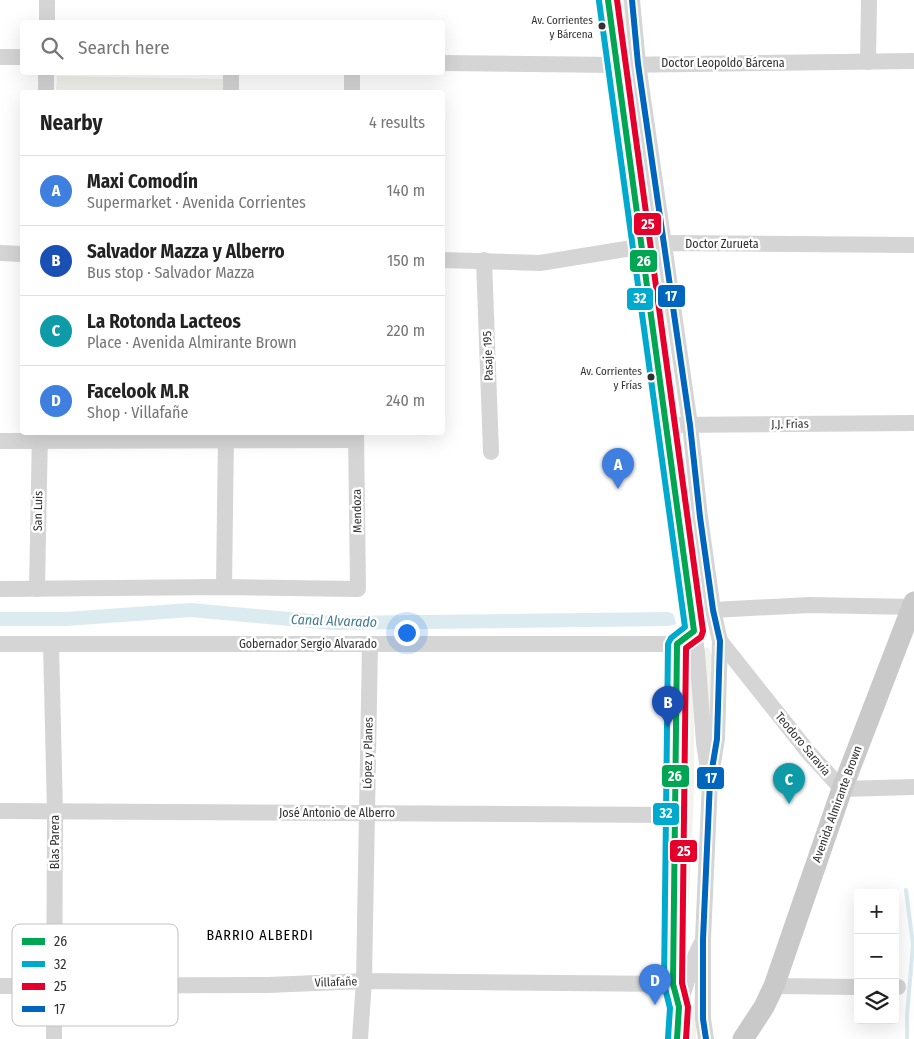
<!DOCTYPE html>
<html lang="en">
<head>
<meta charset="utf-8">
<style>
  :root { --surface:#fff; --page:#f6f6f6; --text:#222; --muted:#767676; --line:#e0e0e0; --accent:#1a73e8 }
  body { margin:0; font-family:"Fira Sans Condensed",sans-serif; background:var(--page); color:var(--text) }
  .controls { position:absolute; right:15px; bottom:15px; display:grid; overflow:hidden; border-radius:5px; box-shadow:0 5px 20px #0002 }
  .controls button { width:45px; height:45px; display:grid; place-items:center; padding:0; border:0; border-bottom:1px solid var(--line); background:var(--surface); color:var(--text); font:25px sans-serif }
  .you { position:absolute; left:406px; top:632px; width:18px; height:18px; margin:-12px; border:4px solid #fff; border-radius:50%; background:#1a73e8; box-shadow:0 0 0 8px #1a73e833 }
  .badge { display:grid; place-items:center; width:32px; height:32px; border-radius:50%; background:var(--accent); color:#fff; font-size:16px; font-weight:700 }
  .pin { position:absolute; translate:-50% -41px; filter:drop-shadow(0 1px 2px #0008) }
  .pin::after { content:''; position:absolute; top:26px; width:18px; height:15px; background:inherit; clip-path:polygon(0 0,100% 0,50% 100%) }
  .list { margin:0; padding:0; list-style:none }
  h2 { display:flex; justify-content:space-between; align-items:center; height:65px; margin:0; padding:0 20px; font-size:21px }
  h2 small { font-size:16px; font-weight:400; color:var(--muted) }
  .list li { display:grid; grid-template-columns:32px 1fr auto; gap:15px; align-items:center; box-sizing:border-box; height:70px; padding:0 20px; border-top:1px solid var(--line) }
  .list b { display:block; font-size:19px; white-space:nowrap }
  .list p { margin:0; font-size:16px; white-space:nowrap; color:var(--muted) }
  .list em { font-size:16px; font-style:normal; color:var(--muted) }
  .icon { flex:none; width:28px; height:28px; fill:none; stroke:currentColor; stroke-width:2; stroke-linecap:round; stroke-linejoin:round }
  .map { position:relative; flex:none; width:914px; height:1039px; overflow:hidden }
  .search { position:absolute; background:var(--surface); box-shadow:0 5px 20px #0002; left:20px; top:20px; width:425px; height:55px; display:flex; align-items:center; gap:12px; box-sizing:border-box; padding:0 18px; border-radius:5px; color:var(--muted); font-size:19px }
  .panel { position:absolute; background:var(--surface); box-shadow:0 5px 20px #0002; left:20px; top:90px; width:425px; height:345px; border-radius:5px }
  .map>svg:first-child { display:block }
  .green { fill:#f1f3ec }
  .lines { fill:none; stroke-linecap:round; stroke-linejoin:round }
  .stream { stroke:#dbebf0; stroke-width:4 }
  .canal { stroke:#dbebf0; stroke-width:14 }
  .minor { stroke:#d5d5d5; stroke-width:16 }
  .major { stroke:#c9c9c9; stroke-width:21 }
  .bus-1-casing { stroke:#fff; stroke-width:10 }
  .bus-2-casing { stroke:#fff; stroke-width:10 }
  .bus-3-casing { stroke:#fff; stroke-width:10 }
  .bus-4-casing { stroke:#fff; stroke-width:10 }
  .bus-1 { stroke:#00a651; stroke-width:6 }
  .bus-2 { stroke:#00a9ce; stroke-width:6 }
  .bus-3 { stroke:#e4002b; stroke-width:6 }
  .bus-4 { stroke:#0065bd; stroke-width:6 }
  .bus-dot { fill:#313131; stroke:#fff; stroke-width:2 }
  .labels { text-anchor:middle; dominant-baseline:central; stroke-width:5; stroke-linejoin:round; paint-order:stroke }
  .bus-label { font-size:11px; fill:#313131; stroke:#fff; text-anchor:end }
  .street-label { font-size:12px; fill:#313131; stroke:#fff }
  .water-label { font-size:14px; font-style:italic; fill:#427c90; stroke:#fff }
  .neighbourhood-label { font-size:14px; letter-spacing:1px; fill:#000; stroke:#fff }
  .key { fill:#fff; stroke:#c1c1c1; stroke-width:1 }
  .key-label { font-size:14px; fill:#313131 }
  .line-badge { stroke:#fff; stroke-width:2 }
  .badge-label { font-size:14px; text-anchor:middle; font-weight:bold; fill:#fff }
</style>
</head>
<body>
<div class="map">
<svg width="914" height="1039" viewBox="0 0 914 1039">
  <rect width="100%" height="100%" fill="#fff"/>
  <g class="green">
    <path d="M618 0H625L629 46 627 47 623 45Z"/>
    <path d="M57 76 223 79V92H56Z"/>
    <path d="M631 82 636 106 639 107 654 226 650 228 648 226 642 174 629 86Z"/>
    <path d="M657 263 660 265 677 405 674 409 671 407 654 266Z"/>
    <path d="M678 444 679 454 685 466 701 586 698 587 693 567 675 445Z"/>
    <path d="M689 645C695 702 695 759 693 816 691 860 689 904 685 949L682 954V808L685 747 684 711 687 646Z"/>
    <path d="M704 648H709L712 655 711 729Z"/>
    <path d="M697 981 696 1039H688Z"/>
  </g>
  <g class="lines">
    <g class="stream">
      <path d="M668 619 674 623"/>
      <path d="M906 890 913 945 907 1015V1039"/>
    </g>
    <path class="canal" d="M0 619H66L191 610 333 623 668 619"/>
    <g class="minor">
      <path d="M608 0 616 65 697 653 704 743 708 769"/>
      <path d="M632 0 638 64 690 425 700 517 713 610 720 641 717 739 710 781 703 939V1019L706 1039"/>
      <path d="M47 22V0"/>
      <path d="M0 57H22"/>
      <path d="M868 62 869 0"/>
      <path d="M442 63 616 65 914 61"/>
      <path d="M352 72V92"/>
      <path d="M46 92V72"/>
      <path d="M231 92V72"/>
      <path d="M0 253 22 254"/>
      <path d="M442 260 540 263 663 243 914 245"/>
      <path d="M484 260 491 452"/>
      <path d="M665 425 914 423"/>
      <path d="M0 441 356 440"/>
      <path d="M224 587 226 432"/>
      <path d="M0 589 224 587 358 589 356 432"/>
      <path d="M37 589 40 432"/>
      <path d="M713 610 809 605 914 607"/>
      <path d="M720 641 809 753 842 789 914 787"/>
      <path d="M0 644H677"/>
      <path d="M51 644 55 812 54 1039"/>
      <path d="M677 644 673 984 679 1007"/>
      <path d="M0 811 674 815"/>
      <path d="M0 986 268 985 364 981 673 984"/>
      <path d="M774 986 858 987"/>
      <path d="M895 987H898"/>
      <path d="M360 1039 364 981 370 644"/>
      <path d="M677 1039 679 1007 693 961 701 944"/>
    </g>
    <path class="major" d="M743 1039 764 1007 774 986 842 789 914 602"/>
    <g class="bus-1-casing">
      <path id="bus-1" d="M608 0 694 631 677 644 673 984 679 1007 677 1039"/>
    </g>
    <g class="bus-2-casing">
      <path id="bus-2" d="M599 1 685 627 671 638 668 644 664 984 670 1008 668 1038"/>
    </g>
    <g class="bus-3-casing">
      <path id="bus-3" d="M617 0 703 631 701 637 686 648 682 983 688 1007 686 1039"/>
    </g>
    <g class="bus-4-casing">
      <path id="bus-4" d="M632 0 638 64 690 425 700 517 713 610 720 641 717 739 710 781 703 939V1019L706 1039"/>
    </g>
    <use href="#bus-1" class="bus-1"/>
    <use href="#bus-2" class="bus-2"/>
    <use href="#bus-3" class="bus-3"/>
    <use href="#bus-4" class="bus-4"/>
  </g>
  <g class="bus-dot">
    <circle cx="602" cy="26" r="4.5"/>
    <circle cx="651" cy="377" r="4.5"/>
  </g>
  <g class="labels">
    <g class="bus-label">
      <text x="593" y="20">Av. Corrientes<tspan x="593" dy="14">y Bárcena</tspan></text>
      <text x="642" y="371">Av. Corrientes<tspan x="642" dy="14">y Frías</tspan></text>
    </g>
    <g class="street-label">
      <text x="723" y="63">Doctor Leopoldo Bárcena</text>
      <text x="722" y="244">Doctor Zurueta</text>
      <text transform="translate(488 356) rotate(-92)">Pasaje 195</text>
      <text transform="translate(790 424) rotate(-1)">J.J. Frias</text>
      <text transform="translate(38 511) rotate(-89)">San Luis</text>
      <text transform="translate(357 511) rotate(-91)">Mendoza</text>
      <text x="308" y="644">Gobernador Sergio Alvarado</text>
      <text transform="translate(803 744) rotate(50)">Teodoro Saravia</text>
      <text transform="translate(368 753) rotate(-89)">López y Planes</text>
      <text transform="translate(837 804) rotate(-70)">Avenida Almirante Brown</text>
      <text x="337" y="813">José Antonio de Alberro</text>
      <text transform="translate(55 842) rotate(-90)">Blas Parera</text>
      <text transform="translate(336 982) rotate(-2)">Villafañe</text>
    </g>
    <g class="water-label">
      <text transform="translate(334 621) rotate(2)">Canal Alvarado</text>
    </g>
    <g class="neighbourhood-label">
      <text x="260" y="935">BARRIO ALBERDI</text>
    </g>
  </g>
  <rect x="12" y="924" width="166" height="102" rx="8" class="key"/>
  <rect x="22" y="938" width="23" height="7" fill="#00a651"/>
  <rect x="22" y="961" width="23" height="6" fill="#00a9ce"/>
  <rect x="22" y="983" width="23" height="7" fill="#e4002b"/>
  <rect x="22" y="1006" width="23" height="6" fill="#0065bd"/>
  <g class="key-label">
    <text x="54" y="946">26</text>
    <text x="54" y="969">32</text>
    <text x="54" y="991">25</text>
    <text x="54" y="1014">17</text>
  </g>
  <g class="line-badge">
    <rect x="633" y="212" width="29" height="24" rx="5" fill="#e4002b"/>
    <rect x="629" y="249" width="29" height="24" rx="5" fill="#00a651"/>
    <rect x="657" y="284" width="29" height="24" rx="5" fill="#0065bd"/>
    <rect x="626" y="287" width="28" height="24" rx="5" fill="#00a9ce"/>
    <rect x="661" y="764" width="29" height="24" rx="5" fill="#00a651"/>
    <rect x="696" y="766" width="29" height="24" rx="5" fill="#0065bd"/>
    <rect x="652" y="802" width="28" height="24" rx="5" fill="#00a9ce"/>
    <rect x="669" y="839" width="29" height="24" rx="5" fill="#e4002b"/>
  </g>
  <g class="badge-label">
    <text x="648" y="229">25</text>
    <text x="644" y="266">26</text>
    <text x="671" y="301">17</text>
    <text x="640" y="303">32</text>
    <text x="675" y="781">26</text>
    <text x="711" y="783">17</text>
    <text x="666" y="818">32</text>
    <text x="684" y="856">25</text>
  </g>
</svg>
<div class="controls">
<button>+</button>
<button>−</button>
<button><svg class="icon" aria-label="layers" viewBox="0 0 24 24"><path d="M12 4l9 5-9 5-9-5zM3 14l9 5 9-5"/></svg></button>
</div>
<div class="you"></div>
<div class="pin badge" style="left:618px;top:489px;background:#3f7fe0">A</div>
<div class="pin badge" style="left:668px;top:727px;background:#1a4fb4">B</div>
<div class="pin badge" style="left:789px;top:804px;background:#0f9aa8">C</div>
<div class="pin badge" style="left:655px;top:1005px;background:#3f7fe0">D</div>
<div class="search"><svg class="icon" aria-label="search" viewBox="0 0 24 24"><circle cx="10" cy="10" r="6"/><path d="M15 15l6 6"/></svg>Search here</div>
<section class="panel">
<h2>Nearby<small>4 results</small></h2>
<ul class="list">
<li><span class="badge" style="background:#3f7fe0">A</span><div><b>Maxi Comodín</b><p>Supermarket · Avenida Corrientes</p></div><em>140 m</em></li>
<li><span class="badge" style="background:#1a4fb4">B</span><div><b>Salvador Mazza y Alberro</b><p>Bus stop · Salvador Mazza</p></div><em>150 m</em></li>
<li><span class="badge" style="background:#0f9aa8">C</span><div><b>La Rotonda Lacteos</b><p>Place · Avenida Almirante Brown</p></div><em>220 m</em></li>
<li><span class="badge" style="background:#3f7fe0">D</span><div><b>Facelook M.R</b><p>Shop · Villafañe</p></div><em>240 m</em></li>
</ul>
</section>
</div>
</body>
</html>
